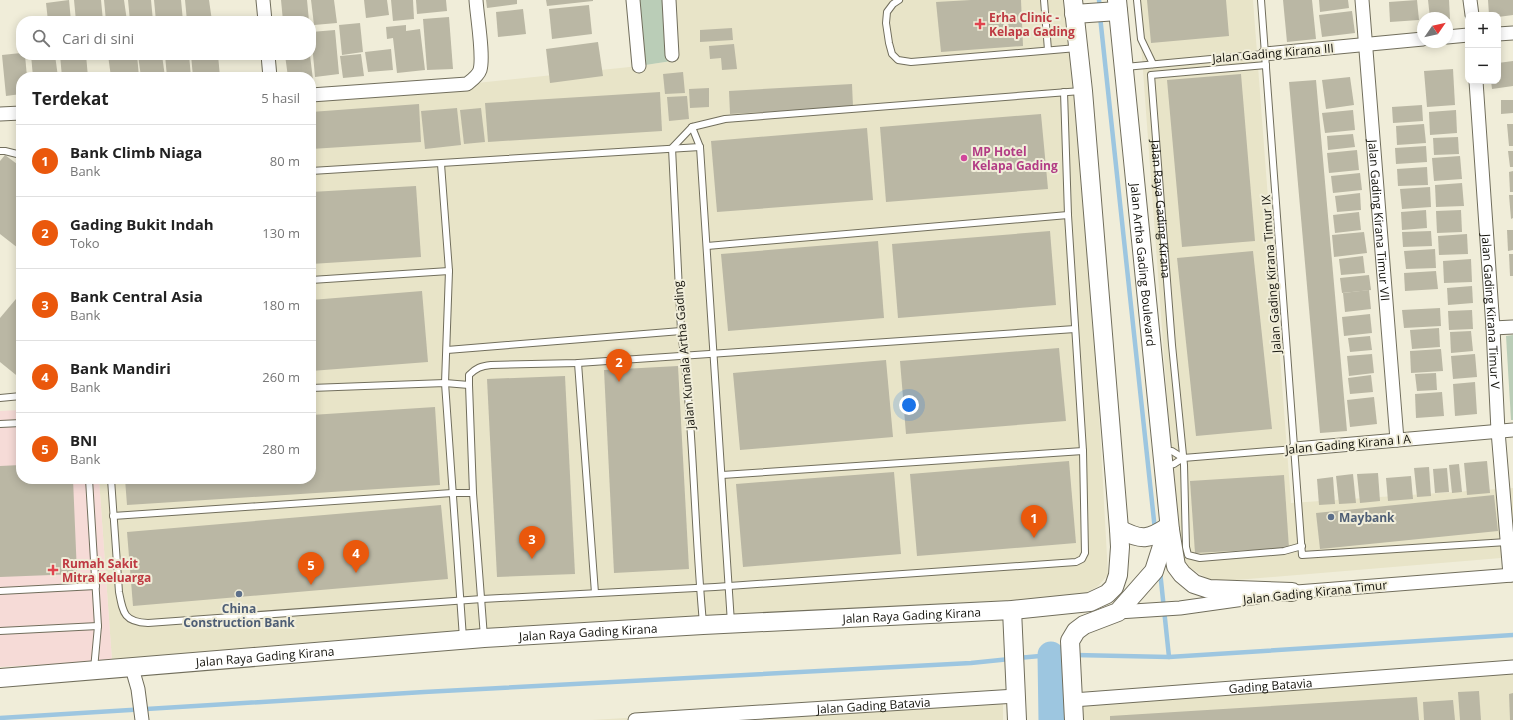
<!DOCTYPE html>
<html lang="id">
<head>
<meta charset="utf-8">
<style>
  :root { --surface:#fff; --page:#f2f2f2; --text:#222; --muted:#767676; --line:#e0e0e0; --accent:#ea580c }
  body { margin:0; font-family:"Open Sans",sans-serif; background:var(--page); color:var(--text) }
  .controls { position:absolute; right:12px; top:12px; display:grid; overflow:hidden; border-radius:8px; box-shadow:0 2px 10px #0003 }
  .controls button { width:36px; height:36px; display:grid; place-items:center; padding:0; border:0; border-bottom:1px solid var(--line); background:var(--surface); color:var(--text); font:20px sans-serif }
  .compass { position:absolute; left:1417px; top:12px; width:36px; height:36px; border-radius:50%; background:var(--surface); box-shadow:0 2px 10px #0003; rotate:56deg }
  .you { position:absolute; left:909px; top:405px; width:14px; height:14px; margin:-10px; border:3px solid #fff; border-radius:50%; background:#1a73e8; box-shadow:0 0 0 6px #1a73e833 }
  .badge { display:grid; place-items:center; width:26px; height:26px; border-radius:50%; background:var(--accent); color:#fff; font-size:13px; font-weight:700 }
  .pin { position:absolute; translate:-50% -33px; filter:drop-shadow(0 1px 2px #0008) }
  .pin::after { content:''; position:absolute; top:21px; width:14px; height:12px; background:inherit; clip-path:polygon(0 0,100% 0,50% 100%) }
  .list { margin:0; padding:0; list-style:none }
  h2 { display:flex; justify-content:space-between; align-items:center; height:52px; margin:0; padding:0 16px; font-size:17px }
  h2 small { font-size:13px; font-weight:400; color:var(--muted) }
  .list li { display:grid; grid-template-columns:26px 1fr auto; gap:12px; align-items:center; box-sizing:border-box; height:72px; padding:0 16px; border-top:1px solid var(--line) }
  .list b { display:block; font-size:15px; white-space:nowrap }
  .list p { margin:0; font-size:13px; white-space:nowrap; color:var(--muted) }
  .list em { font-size:13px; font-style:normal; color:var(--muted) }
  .icon { flex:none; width:22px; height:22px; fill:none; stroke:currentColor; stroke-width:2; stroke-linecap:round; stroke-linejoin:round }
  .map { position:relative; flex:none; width:1513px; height:720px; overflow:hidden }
  .search { position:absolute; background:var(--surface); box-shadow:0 2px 10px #0003; left:16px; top:16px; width:300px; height:44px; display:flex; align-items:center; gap:10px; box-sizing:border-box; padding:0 14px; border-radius:16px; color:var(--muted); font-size:15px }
  .panel { position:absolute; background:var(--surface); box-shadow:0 2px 10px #0003; left:16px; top:72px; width:300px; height:412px; border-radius:16px }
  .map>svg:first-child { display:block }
  .built { fill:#e8e4c8 }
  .medical { fill:#f6dbd7 }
  .green { fill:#bacdb7 }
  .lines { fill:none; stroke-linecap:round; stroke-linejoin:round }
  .stream { stroke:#9dc6e0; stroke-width:4.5 }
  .river { stroke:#9dc6e0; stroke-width:27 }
  .building { fill:#bab7a4 }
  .lane-casing { stroke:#716e5c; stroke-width:8 }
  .street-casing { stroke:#716e5c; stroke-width:15 }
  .secondary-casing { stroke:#716e5c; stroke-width:20 }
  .lane { stroke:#fff; stroke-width:6 }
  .street { stroke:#fff; stroke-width:13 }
  .secondary { stroke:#fff; stroke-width:18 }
  .health-dot { fill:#e0444e; stroke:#f0edd9; stroke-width:1.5 }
  .hotel-dot { fill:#d1479c; stroke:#f0edd9; stroke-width:1.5 }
  .service-dot { fill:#5c6f8a; stroke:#f0edd9; stroke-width:1.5 }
  .labels { text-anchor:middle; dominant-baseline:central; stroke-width:4; stroke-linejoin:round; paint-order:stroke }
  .health-label { font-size:12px; font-weight:bold; fill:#be3a42; stroke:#f0edd9; text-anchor:start }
  .street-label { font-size:12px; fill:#14130c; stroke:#f0edd9 }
  .hotel-label { font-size:12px; font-weight:bold; fill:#b23c85; stroke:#f0edd9; text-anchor:start }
  .service-label { font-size:12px; font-weight:bold; fill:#4e5e75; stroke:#f0edd9; text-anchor:start }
</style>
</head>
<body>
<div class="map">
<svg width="1513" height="720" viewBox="0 0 1513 720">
  <rect width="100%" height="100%" fill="#f0edd9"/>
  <g class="built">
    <path d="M673 0H1074L1079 48 1108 575 1098 586 1079 597 504 628 112 661 99 479H311V95L467 84 639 66 678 60Z"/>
    <path d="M1136 0H1253L1291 503 1513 488V557L1213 582 1179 561 1142 57Z"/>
    <path d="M1513 664V720H1079L1078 696Z"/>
    <path d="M1003 695V720H592Z"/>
  </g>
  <path class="medical" d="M21 410V479H99L112 661 0 667V411Z"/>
  <g class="green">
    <path d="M633 0H673L678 60 639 66Z"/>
    <path d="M1513 335V420H1511L1506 336Z"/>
  </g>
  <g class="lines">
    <g class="stream">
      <path d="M1099 0 1100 9"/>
      <path d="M1100 16 1155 530"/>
      <path d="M1160 571 1169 657"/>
      <path d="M1075 655 1169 657 1513 635"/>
      <path d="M1018 658 1051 655H1066"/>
      <path d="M0 718 424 692 971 663 1010 659"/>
    </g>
    <path class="river" d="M1051 655 1052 720"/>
  </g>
  <g class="building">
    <path d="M69 0 71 21H48L46 3Z"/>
    <path d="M74 0H101L103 21H76Z"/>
    <path d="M104 0H124L127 21H106Z"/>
    <path d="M128 0H151L153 21H130Z"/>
    <path d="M154 0H181L183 21H156Z"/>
    <path d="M185 0H209L212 21H187Z"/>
    <path d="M281 0H307L309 21H283Z"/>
    <path d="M311 0H334L337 23 314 25Z"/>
    <path d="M364 0H387L389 15 366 18Z"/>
    <path d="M391 0H413L414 19 393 21Z"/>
    <path d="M416 0H446L447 11 417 14Z"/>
    <path d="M486 0H517V4L487 8Z"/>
    <path d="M546 0H593V1L547 6Z"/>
    <path d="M971 0H1021L1023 46 941 52 936 2Z"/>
    <path d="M1147 0H1226L1229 36 1151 43Z"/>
    <path d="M1283 0H1312L1316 39 1287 42Z"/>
    <path d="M1319 0H1348L1349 8 1320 12Z"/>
    <path d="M1417 0 1419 20 1390 22 1389 2Z"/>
    <path d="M1428 0H1449L1450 19 1430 18Z"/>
    <path d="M1488 0H1513V15L1498 17V15H1489Z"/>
    <path d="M589 5 592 34 552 39 549 9Z"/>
    <path d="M523 9 526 34 498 37 496 12Z"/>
    <path d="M1352 11 1355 33 1322 37 1319 15Z"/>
    <path d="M449 17 453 69 427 70 423 19Z"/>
    <path d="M360 23 363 52 342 55 339 25Z"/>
    <path d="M406 25V31L420 29 425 70 397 73 393 38 387 39 386 27Z"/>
    <path d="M732 28 733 40 700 42V30Z"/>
    <path d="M335 30 339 74 315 77 311 32Z"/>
    <path d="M598 42 603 76 550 83 546 49Z"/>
    <path d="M734 44 737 69 722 70 721 58 710 59 709 46Z"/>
    <path d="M391 49 393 70 368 72 365 52Z"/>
    <path d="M21 53V55H25L27 77H21V94L6 96 2 55Z"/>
    <path d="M361 54 364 76 343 78 340 56Z"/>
    <path d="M31 55H55L58 77H33Z"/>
    <path d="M60 55H86L88 77H62Z"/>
    <path d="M108 55H137L139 77H111Z"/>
    <path d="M138 55H162L165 77H141Z"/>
    <path d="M165 55H189L191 77H167Z"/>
    <path d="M191 55H218L220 77H193Z"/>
    <path d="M285 55H310L313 80 311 81V77H288Z"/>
    <path d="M1513 61V86L1492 89 1491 81H1498V63Z"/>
    <path d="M1453 69 1455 105 1427 107 1424 71Z"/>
    <path d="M683 72 685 93 665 94 663 74Z"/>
    <path d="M1241 74 1255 241 1182 247 1167 80Z"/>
    <path d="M1350 77 1354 105 1326 109 1322 80Z"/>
    <path d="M1316 80 1347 431 1320 433 1289 82Z"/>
    <path d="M852 84 853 107 730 114 729 91Z"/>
    <path d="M709 88V107L690 108 689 89Z"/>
    <path d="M660 92 662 131 488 142 485 103Z"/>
    <path d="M687 96 689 119 669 121 667 97Z"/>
    <path d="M1501 100H1513V113L1501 114Z"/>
    <path d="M419 104 421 142 311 149V112Z"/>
    <path d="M1422 105 1423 121 1393 123 1392 107Z"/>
    <path d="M457 108 461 145 425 149 421 111Z"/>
    <path d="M481 108 485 142 464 144 460 110Z"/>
    <path d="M1353 110 1355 130 1325 133 1322 113Z"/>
    <path d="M1456 110 1457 133 1430 135 1429 112Z"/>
    <path d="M1041 114 1048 189 886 202 880 127Z"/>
    <path d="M1424 124 1426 143 1397 145 1396 126Z"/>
    <path d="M1507 124H1513V146H1509Z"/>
    <path d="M867 128 873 200 717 212 711 141Z"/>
    <path d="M1353 134 1355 147 1328 150 1327 136Z"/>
    <path d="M1458 137 1459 154 1434 155 1433 138Z"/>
    <path d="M1426 146 1427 162 1396 164 1395 148Z"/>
    <path d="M1357 150 1359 170 1329 173 1327 153Z"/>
    <path d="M1508 151H1513V167H1510Z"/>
    <path d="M5 155 21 167V244L18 248 0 234V161Z"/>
    <path d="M1460 156 1462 179 1434 181 1432 158Z"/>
    <path d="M1427 167 1428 185 1398 186 1397 169Z"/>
    <path d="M1513 171V192H1510L1509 172Z"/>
    <path d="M1360 173 1362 190 1333 193 1331 176Z"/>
    <path d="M1462 183 1464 206 1436 207 1435 185Z"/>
    <path d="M416 186 421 257 311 264V192Z"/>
    <path d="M1430 187 1431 207 1402 209 1400 189Z"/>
    <path d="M1360 193 1361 210 1337 212 1335 196Z"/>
    <path d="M1509 195H1513V218L1511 219Z"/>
    <path d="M1426 210 1427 228 1402 230 1401 212Z"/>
    <path d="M1461 210 1462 232 1437 233 1436 211Z"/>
    <path d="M1359 212 1361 230 1335 233 1333 215Z"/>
    <path d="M1507 230H1513V250L1508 251Z"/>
    <path d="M1050 231 1056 305 898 318 892 244Z"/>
    <path d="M1431 231 1432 246 1403 247 1402 232Z"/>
    <path d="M1364 232 1367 253 1334 257 1332 235Z"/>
    <path d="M1467 234 1468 254 1439 255 1438 236Z"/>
    <path d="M878 241 884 318 728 331 721 254Z"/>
    <path d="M1435 249 1436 268 1406 269 1404 251Z"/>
    <path d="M1253 251 1272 429 1196 436 1177 258Z"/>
    <path d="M1509 254H1513V276H1510Z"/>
    <path d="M1363 256 1365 273 1341 275 1339 259Z"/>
    <path d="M1471 259 1472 282 1444 283 1443 261Z"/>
    <path d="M1436 271 1438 289 1405 291 1404 273Z"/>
    <path d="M1369 275 1371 290 1342 293 1340 278Z"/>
    <path d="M1472 286 1473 303 1448 305 1447 288Z"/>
    <path d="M1369 290 1371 309 1345 312 1343 293Z"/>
    <path d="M422 291 428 362 311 371V300Z"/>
    <path d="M21 293V379L0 362V318Z"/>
    <path d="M1440 308 1441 326 1404 328 1402 310Z"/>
    <path d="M1472 310 1473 329 1449 330 1448 311Z"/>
    <path d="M1370 314 1372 333 1344 336 1342 317Z"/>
    <path d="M1439 328 1440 347 1412 349 1410 330Z"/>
    <path d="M1471 331 1473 351 1451 353 1450 332Z"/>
    <path d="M1370 336 1372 350 1350 352 1348 338Z"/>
    <path d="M1059 348 1066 421 906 434 900 361Z"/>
    <path d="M1441 349 1443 371 1411 373 1410 351Z"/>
    <path d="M1372 354 1374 373 1349 376 1347 356Z"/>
    <path d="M1475 354 1477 377 1453 379 1451 356Z"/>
    <path d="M886 360 893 437 740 450 733 373Z"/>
    <path d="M678 366 689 569 614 573 604 370Z"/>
    <path d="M1436 373 1437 390 1417 391 1415 374Z"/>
    <path d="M1371 375 1373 392 1350 394 1348 378Z"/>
    <path d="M565 376 575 574 497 577 487 379Z"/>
    <path d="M1475 382 1477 414 1455 416 1453 384Z"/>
    <path d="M1442 392 1444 416 1416 418 1415 394Z"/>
    <path d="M1374 397 1377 424 1350 427 1347 400Z"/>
    <path d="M435 407 440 485 127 505 125 479H311V415Z"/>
    <path d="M1069 461 1076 543 917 556 910 474Z"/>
    <path d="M1487 461 1490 493 1467 495 1464 463Z"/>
    <path d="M1459 464 1462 492 1452 493 1449 465Z"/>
    <path d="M21 465V479H73L77 574 0 577V466Z"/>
    <path d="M1429 467 1431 496 1417 497 1414 468Z"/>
    <path d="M1447 468 1449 492 1435 493 1433 469Z"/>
    <path d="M894 472 901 554 743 567 736 484Z"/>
    <path d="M1378 473 1380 501 1360 503 1357 474Z"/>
    <path d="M1353 474 1356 503 1339 504 1336 476Z"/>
    <path d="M1284 475 1289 548 1195 553 1190 481Z"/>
    <path d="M1411 476 1413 499 1388 501 1386 478Z"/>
    <path d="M1333 477 1335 504 1319 505 1317 479Z"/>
    <path d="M1494 495 1498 531 1320 549 1316 513Z"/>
    <path d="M441 505 448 579 133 606 127 532Z"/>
    <path d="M1479 691 1481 720H1460L1458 692Z"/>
    <path d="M1513 693V720H1510L1509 694Z"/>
    <path d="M1417 697 1419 720H1110V716Z"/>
    <path d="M1453 700 1455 720H1424L1423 702Z"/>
  </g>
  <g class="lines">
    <g class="lane-casing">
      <g id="lane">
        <path d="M899 0 893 4 887 12 886 23 889 43 892 54 898 60 911 62 1077 48"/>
        <path d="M1044 0 1048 50"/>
        <path d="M1137 0 1141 39 1153 64"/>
        <path d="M1261 0 1302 555 1507 542"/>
        <path id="s1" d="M1266 65 1151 75 1172 345 1184 465 1186 547 1188 555 1200 558 1284 551 1302 546"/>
        <path d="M1125 67 1265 54"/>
        <path d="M692 127 700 147 731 623"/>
        <path d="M0 151H5L21 155"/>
        <path d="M441 164 449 271 445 383 463 638"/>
        <path d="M311 171 700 147"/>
        <path d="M707 246 1068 215"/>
        <path d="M311 280 449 271"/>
        <path d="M447 350 681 331"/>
        <path d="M578 363 595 593"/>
        <path d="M311 388 445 383 469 385"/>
        <path d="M0 398 21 396"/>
        <path d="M0 424 21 423"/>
        <path d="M1164 452 1172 451 1183 458"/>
        <path d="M1183 458 1295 449"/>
        <path d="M1165 466 1174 464 1183 458"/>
        <path d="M722 475 1083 451"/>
        <path d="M89 479 98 626 94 669"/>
        <path d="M111 479 119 592C123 613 124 622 148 623L482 599 715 587 1076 562 1082 559 1085 553 1083 451 1068 215 1064 92"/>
        <path d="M113 516 452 493H473"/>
        <path d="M0 591 96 586"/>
        <path d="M703 623C694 526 694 428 681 331L672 148 692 127 725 119 1081 91"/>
        <path d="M0 631 98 626"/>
        <path d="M484 637 473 493 469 385V375C476 368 481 366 491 365L578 363 1075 329"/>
      </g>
    </g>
    <g class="street-casing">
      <g id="street">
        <path d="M263 0 265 21"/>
        <path d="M633 0 639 66"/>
        <path d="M669 0 672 55"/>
        <path id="s2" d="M1362 0 1397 440"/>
        <path d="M1470 0 1472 15"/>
        <path d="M1498 34 1513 33"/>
        <path d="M1447 37 1468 35"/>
        <path d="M1265 54 1423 39"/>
        <path d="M268 55 270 77"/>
        <path id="s3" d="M1476 81 1493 328 1498 431 1510 575"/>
        <path d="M311 95 467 84C472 80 478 76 480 70 484 56 477 16 476 0"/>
        <path d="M0 114 21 113"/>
        <path d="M1493 328 1513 327"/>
        <path d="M1295 449 1513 430"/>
        <path d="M1284 593 1513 575"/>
        <path d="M1118 612 1180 608 1258 597"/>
        <path d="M132 668 138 689 142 720"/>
        <path id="s4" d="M1073 700 1513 667"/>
        <path id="s5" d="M635 720 1016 696"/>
      </g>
    </g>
    <g class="secondary-casing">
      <g id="secondary">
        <path id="s6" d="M1117 0 1170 530 1176 566 1182 574 1194 584 1209 589 1292 592"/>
        <path d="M1074 14 1118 11"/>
        <path d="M1119 529C1142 541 1148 540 1169 526"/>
        <path d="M1012 610 1017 720"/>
        <path id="s7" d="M0 678 484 638 703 625 1012 610 1090 602 1107 594 1114 587 1118 575 1120 547 1119 529 1083 91 1073 0"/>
        <path d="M1074 720 1070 641 1076 631 1084 625 1118 612 1154 571 1162 546 1170 530"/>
      </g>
    </g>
    <use href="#lane" class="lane"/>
    <use href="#street" class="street"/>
    <use href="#secondary" class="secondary"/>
  </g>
  <g class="health-dot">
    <path d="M978 18h4v4h4v4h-4v4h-4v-4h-4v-4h4z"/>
    <path d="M51 564h4v4h4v4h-4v4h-4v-4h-4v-4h4z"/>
  </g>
  <circle class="hotel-dot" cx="964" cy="158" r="4"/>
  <g class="service-dot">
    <circle cx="1331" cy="517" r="4"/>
    <circle cx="239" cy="594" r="4"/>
  </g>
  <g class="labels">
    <g class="health-label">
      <text x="989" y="17">Erha Clinic -<tspan x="989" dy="14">Kelapa Gading</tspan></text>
      <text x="62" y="563">Rumah Sakit<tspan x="62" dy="14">Mitra Keluarga</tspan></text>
    </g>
    <g class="street-label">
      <text transform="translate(1273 53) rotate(-5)">Jalan Gading Kirana III</text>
      <text stroke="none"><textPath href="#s1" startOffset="250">Jalan Raya Gading Kirana</textPath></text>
      <text stroke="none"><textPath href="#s2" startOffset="221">Jalan Gading Kirana Timur VII</textPath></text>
      <text stroke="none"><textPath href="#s6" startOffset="266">Jalan Artha Gading Boulevard</textPath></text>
      <text transform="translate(1271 274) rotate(-94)">Jalan Gading Kirana Timur IX</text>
      <text stroke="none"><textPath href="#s3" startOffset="231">Jalan Gading Kirana Timur V</textPath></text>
      <text transform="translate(684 355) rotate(-95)">Jalan Kumala Artha Gading</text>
      <text transform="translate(1348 444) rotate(-5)">Jalan Gading Kirana I A</text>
      <text transform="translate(1315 592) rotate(-6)">Jalan Gading Kirana Timur</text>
      <text stroke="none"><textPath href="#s7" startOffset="914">Jalan Raya Gading Kirana</textPath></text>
      <text stroke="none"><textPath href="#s7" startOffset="590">Jalan Raya Gading Kirana</textPath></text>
      <text stroke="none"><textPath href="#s7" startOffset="266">Jalan Raya Gading Kirana</textPath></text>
      <text stroke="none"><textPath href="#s4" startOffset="198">Gading Batavia</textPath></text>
      <text stroke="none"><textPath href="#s5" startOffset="239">Jalan Gading Batavia</textPath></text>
    </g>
    <g class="hotel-label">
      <text x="972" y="151">MP Hotel<tspan x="972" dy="14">Kelapa Gading</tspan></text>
    </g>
    <g class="service-label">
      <text x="1339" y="517">Maybank</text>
      <text x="239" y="608" text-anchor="middle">China<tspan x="239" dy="14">Construction Bank</tspan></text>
    </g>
  </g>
</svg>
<div class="controls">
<button>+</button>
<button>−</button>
</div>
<svg class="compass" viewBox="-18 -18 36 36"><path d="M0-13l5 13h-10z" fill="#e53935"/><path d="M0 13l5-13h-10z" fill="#767676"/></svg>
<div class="you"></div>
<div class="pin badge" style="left:1034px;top:538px">1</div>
<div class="pin badge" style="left:619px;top:382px">2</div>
<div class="pin badge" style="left:532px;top:559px">3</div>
<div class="pin badge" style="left:356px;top:573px">4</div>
<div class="pin badge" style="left:311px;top:585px">5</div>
<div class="search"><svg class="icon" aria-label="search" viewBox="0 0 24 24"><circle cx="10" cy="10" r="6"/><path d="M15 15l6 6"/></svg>Cari di sini</div>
<section class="panel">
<h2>Terdekat<small>5 hasil</small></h2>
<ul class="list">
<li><span class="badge">1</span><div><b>Bank Climb Niaga</b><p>Bank</p></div><em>80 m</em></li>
<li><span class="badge">2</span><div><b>Gading Bukit Indah</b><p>Toko</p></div><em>130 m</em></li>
<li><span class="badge">3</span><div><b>Bank Central Asia</b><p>Bank</p></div><em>180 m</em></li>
<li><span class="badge">4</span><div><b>Bank Mandiri</b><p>Bank</p></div><em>260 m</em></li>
<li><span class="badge">5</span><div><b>BNI</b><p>Bank</p></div><em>280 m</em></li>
</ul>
</section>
</div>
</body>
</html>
